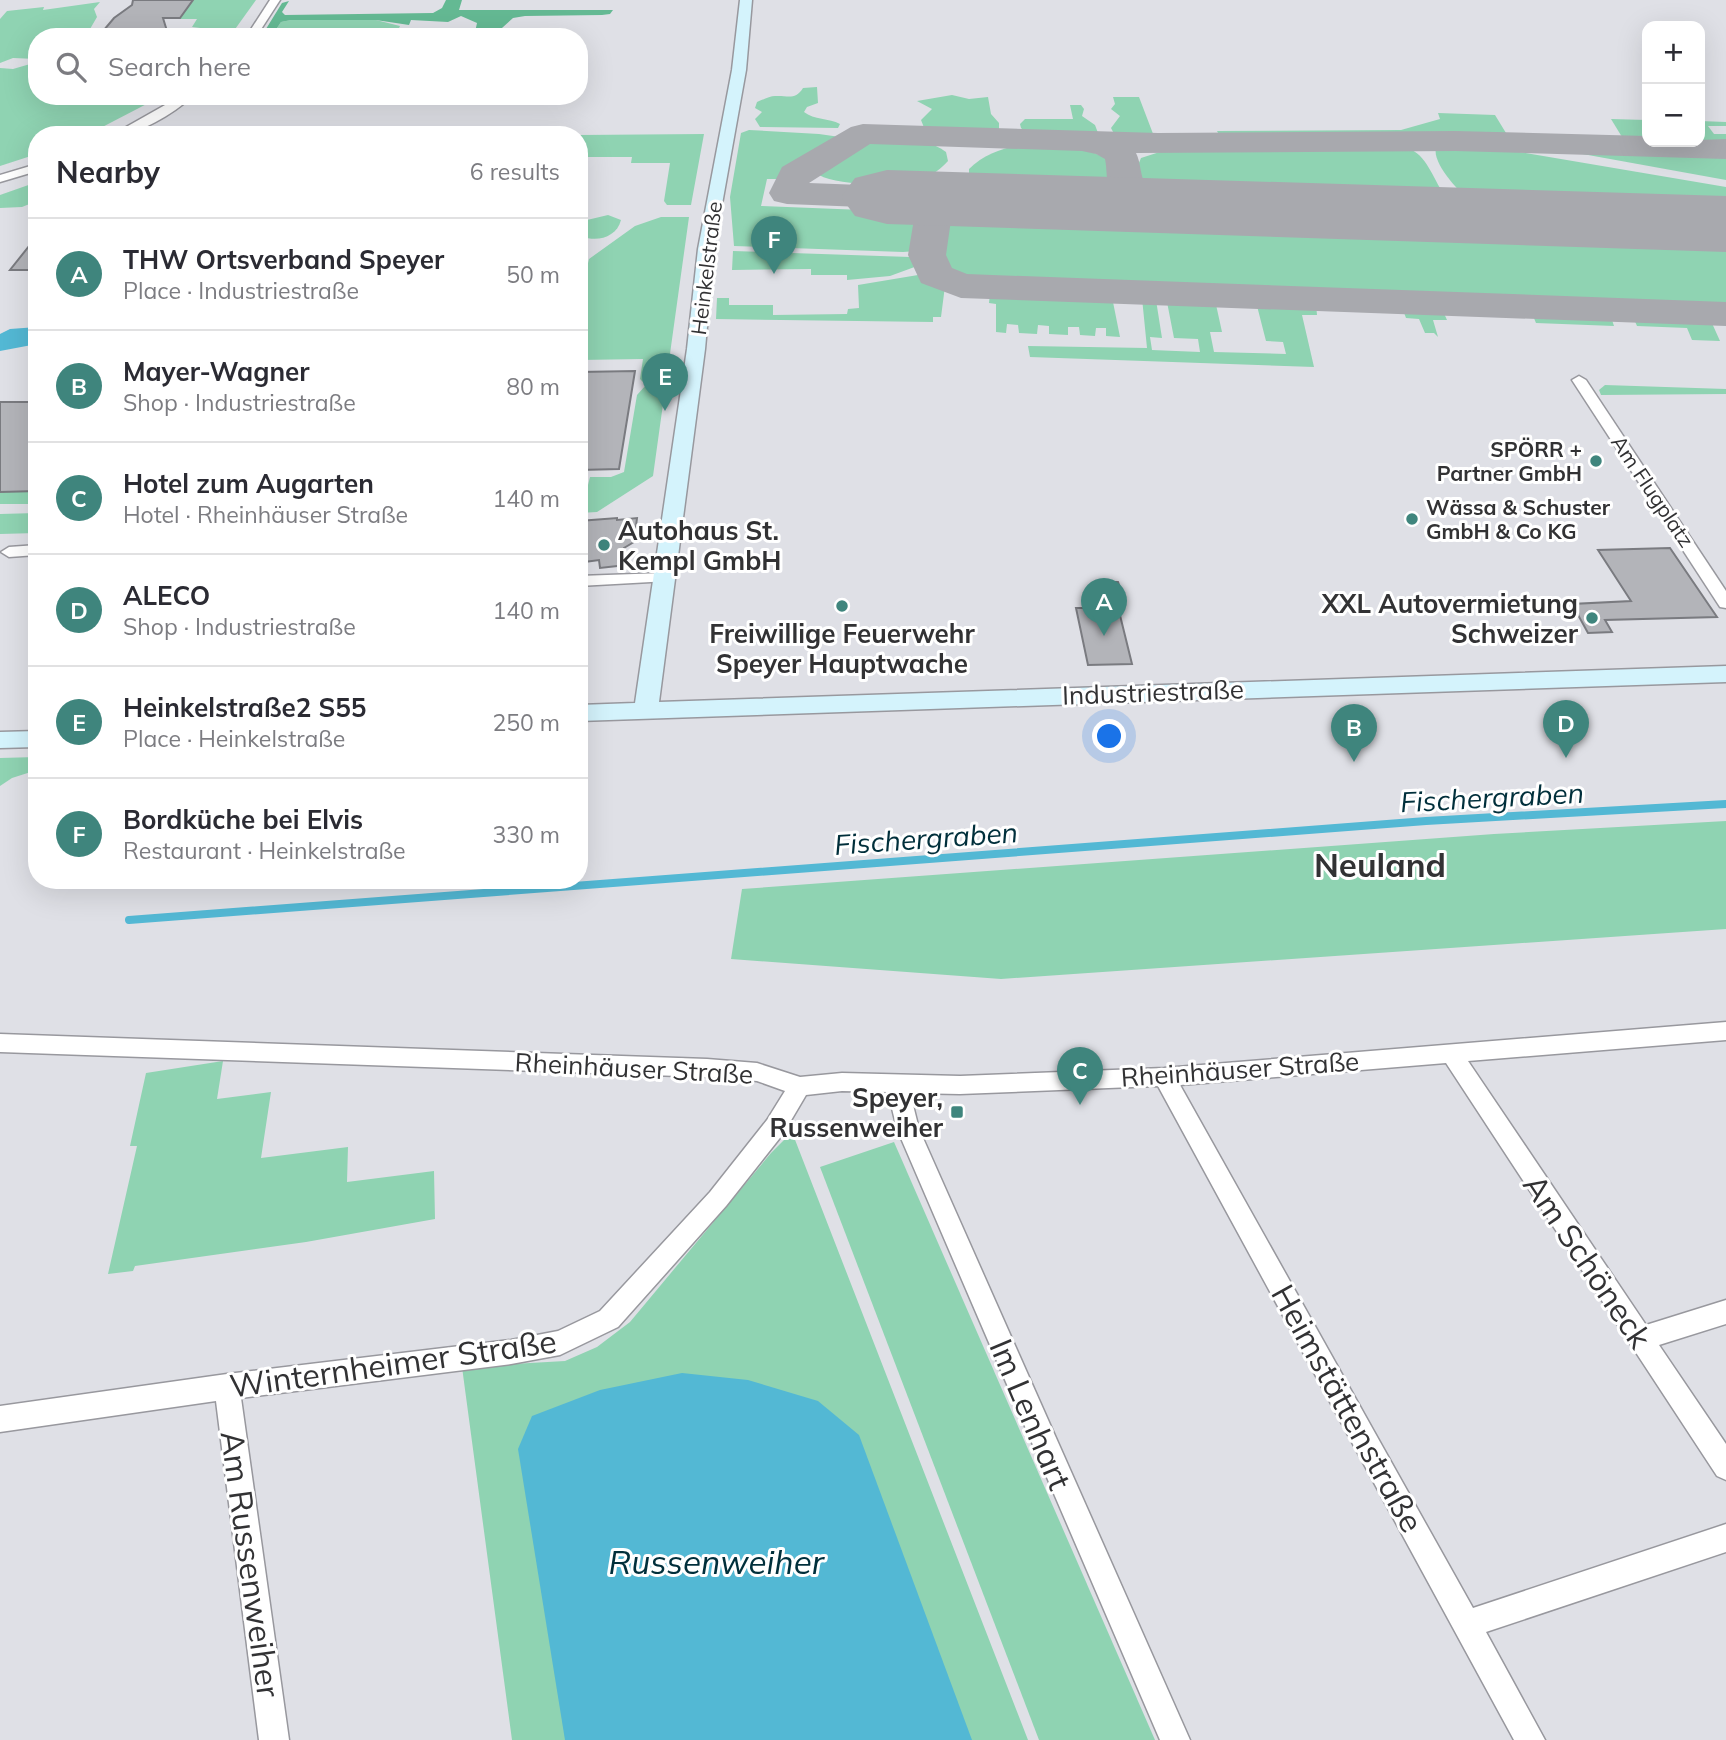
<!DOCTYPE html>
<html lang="en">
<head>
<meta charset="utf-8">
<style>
  :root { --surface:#fff; --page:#f2f2f3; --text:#2b2b33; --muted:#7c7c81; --line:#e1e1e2; --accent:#3f857d }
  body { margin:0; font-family:Mulish,sans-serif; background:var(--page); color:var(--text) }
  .controls { position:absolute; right:21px; top:21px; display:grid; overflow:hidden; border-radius:14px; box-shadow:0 7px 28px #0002 }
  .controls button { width:63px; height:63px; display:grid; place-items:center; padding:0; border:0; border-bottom:2px solid var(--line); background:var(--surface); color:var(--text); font:35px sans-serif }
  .you { position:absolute; left:1110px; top:737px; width:24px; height:24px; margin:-18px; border:5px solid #fff; border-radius:50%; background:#1a73e8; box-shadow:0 0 0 10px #1a73e833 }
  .badge { display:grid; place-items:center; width:46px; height:46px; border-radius:50%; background:var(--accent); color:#fff; font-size:23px; font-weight:700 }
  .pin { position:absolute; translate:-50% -58px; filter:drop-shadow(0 2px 4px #0008) }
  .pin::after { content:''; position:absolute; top:37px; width:24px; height:21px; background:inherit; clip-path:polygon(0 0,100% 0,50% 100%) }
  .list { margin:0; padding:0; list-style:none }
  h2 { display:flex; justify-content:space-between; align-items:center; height:91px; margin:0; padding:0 28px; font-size:30px }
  h2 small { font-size:23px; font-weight:400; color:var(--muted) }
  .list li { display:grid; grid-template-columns:46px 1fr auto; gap:21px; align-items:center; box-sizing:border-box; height:112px; padding:0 28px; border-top:2px solid var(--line) }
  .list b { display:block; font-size:26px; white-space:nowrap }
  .list p { margin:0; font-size:23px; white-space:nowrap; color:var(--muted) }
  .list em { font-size:23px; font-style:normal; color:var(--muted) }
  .icon { flex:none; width:38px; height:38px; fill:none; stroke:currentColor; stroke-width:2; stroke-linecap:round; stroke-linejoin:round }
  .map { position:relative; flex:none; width:1726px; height:1740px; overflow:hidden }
  .search { position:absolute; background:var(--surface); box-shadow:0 7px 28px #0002; left:28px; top:28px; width:560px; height:77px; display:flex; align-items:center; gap:18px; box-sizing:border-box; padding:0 24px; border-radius:28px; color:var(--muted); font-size:26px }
  .panel { position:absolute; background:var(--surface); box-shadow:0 7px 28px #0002; left:28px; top:126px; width:560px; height:763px; border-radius:28px }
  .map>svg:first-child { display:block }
  .green { fill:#8fd3b2 }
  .forest { fill:#64b993 }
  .water { fill:#53b8d4 }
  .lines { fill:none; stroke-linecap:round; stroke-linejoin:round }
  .stream { stroke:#53b8d4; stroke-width:8 }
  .taxiway { fill:#a8a9ae; fill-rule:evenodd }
  .runway { fill:#a8a9ae; fill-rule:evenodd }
  .building { fill:#b3b4b9; stroke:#7a7b80; stroke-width:2 }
  .street-casing { stroke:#98989e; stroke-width:3 }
  .secondary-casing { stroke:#98989e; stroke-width:3 }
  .street { fill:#fff; fill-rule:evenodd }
  .secondary { fill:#d4f3fc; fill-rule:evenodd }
  .poi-dot { fill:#3f857d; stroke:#fff; stroke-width:2.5 }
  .labels { text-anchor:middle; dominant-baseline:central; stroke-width:6; stroke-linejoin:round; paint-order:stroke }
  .far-street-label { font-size:21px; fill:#323234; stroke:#fff }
  .far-poi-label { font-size:21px; font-weight:bold; fill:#323234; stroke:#fff; text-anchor:end }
  .poi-label { font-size:26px; font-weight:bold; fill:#323234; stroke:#fff; text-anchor:end }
  .street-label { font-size:26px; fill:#323234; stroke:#fff }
  .water-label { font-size:28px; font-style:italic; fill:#002f3b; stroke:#fff }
  .near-street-label { font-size:32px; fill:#323234; stroke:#fff }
  .district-label { font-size:33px; font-weight:bold; fill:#323234; stroke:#fff }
  .near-water-label { font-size:33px; font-style:italic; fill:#002f3b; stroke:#fff }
</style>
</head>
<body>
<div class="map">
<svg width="1726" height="1740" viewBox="0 0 1726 1740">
  <rect width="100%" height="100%" fill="#dfe0e6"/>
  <g class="green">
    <path d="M193 0H256L233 32 192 27 197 19H179Z"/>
    <path d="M100 2 94 9 97 17 90 29V37H37V59L13 58 0 63V19L7 11 44 7 43 10Z"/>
    <path d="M291 20H376L400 26 395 37H271L281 22Z"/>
    <path d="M37 62V96H162L87 135H37V154L0 166V68L13 69Z"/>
    <path d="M817 87 818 103 807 107 804 112C814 120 829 118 840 124L838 128 760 127 755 119 762 112 755 108 757 102C762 100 770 96 775 96 787 95 795 101 803 88Z"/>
    <path d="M952 95 969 99 988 97 991 114 999 123V129C983 136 940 136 925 130L921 120 932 109 917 101Z"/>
    <path d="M1113 97H1139L1155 139C1141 139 1117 144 1111 128L1120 116 1111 109 1115 104Z"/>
    <path d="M1070 105H1081L1084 109 1082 116 1095 125 1098 133C1084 140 1032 139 1021 128L1020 124 1025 119H1073Z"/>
    <path d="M1438 113 1495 115 1506 133 1496 137 1221 138 1217 131 1401 130 1440 119Z"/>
    <path d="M1611 119 1647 120V142L1622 137Z"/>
    <path d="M1700 121 1726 122V126H1708L1714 134H1726V144L1649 142H1700Z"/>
    <path d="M749 130 819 134 840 137 836 144 780 179H767L761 206 913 212C928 218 923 232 921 247L917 251 903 252 734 246 730 197 741 133Z"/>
    <path d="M704 134 691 205H667L664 201 670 163H631L632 157H579V135Z"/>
    <path d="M880 140C902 139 928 138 946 152L948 161C942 168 933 174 925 178 902 186 840 187 819 175L820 166 852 147Z"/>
    <path d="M1019 145C1050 143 1083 144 1110 161L1115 173 1110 182 1088 189 992 186 977 183 969 177V169C983 155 1000 149 1019 145Z"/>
    <path d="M1399 146C1423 149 1429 169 1440 188L1435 196 1423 200 1172 192 1143 182 1136 170 1141 158 1169 149Z"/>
    <path d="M1443 146 1519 152 1726 187V210L1474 201C1460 196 1432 162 1436 149Z"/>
    <path d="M1585 148 1726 153V180L1577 153 1578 150Z"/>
    <path d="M37 182V201L22 207 0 208V195Z"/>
    <path d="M952 213 1726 238V310L977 284 948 277 937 262 941 219Z"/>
    <path d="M608 215 621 220C617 237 596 243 582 236L587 220Z"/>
    <path d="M661 217H689L653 476 597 512 579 513V486L588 485 590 477H611L624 472 637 395 646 385 640 379 643 359 579 360V300L589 259 635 226Z"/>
    <path d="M733 251 910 257 918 260 920 265 890 276 847 280V275H811V269L732 270Z"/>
    <path d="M918 275 926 276 945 286 941 317H933V322L716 319 717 298H729V305H773V315L847 314 848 309 859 308 858 285Z"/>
    <path d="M990 293 1112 297 1120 337 1106 336V328H1096L1095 336 1080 335 1079 327H1068V335L1049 334V326L1038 325 1037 334 1019 333 1018 325 1007 324 1006 333 996 332V304L989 303Z"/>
    <path d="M1142 298 1156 300 1162 338 1150 337 1152 350 1200 352 1198 339 1174 338 1167 302 1172 299 1215 300 1222 332H1210L1214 352 1286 354 1283 342 1266 341 1256 302 1316 304 1317 315H1302L1314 367 1030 357 1028 346 1147 348Z"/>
    <path d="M1402 307 1442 309 1447 320H1433L1438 337 1434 333H1425L1419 319 1406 318Z"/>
    <path d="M1531 311 1602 314 1611 317 1614 326 1536 323Z"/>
    <path d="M1644 316 1704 318 1711 321 1720 341 1692 340 1687 328 1637 326 1634 319Z"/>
    <path d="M1605 385 1726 389V394L1601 395 1599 390Z"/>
    <rect x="0" y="492" width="37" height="12"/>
    <path d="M37 513V533L0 534V514Z"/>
    <path d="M37 757V770L12 778 0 786V758Z"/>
    <path d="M1726 821V929L1001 979 731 959 742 889 1494 834Z"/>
    <path d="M223 1061 217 1099 271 1092 261 1158 348 1147 347 1182 434 1171 435 1219 306 1242 135 1266 133 1271 108 1274 137 1146H130L146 1073Z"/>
    <path d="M792 1132 1028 1740H512L462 1367 565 1361 597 1347 630 1322 771 1153Z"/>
    <path d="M894 1142 1155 1740H1039L820 1167Z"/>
  </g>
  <g class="forest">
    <path d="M446 0H462L459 10H613L610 14 602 15 525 16 513 18 492 37H474L477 23 461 16 448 22 411 20 409 25 376 20H291L281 22 271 37H261L282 3 289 1 282 12 285 15 433 13 442 8Z"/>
    <path d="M393 126H512L509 135H386Z"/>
  </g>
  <g class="water">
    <path d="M37 327V344L0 351V334L10 329Z"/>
    <path d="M682 1373 748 1380 818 1401 859 1435 972 1740H565L518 1449 532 1416 600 1390Z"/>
  </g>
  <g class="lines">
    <path class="stream" d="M129 920 1426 821 1726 804"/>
    <g class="taxiway">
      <path d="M863 124 1158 133 1455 131 1647 136V142L1726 139V159L1455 151 1136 153C1141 162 1140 177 1146 185 1155 198 1175 192 1184 206L1179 214C1159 219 1117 211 1109 188 1106 179 1107 168 1105 159L1096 154 1082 151 870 144 809 183 887 186 900 189 905 197 900 205 887 208 787 204 774 201 769 193 782 167 851 127Z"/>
      <path d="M965 188 978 191 983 199 978 207 952 213 946 255 952 268 967 274 1726 302V326L961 298 921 283 908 255 916 207 921 199 936 192Z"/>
    </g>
    <path class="runway" d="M887 170 1726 196V252L887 224 855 216 841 197 855 178Z"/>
  </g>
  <g class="building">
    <path d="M133 0H193L180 18H163L167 31 98 37 114 18 132 5Z"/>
    <path d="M37 236V270H10Z"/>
    <path d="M635 371 619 469 579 470V372Z"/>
    <path d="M0 402H37V491L0 492Z"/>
    <path d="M617 518V520L637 518 634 542 624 548 626 565 600 568 599 560 584 562V555L579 556V521Z"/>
    <path d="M1670 548 1717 617 1605 620 1612 632 1588 633 1572 604 1631 601 1598 550Z"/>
    <path d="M1094 582H1118L1124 599H1116L1132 664 1088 665 1076 608H1100Z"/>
  </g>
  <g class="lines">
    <g class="street-casing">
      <g id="street">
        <path d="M270 0H280L256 37H246Z"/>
        <path d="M181 96H193C173 114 139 135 112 135Z"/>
        <path d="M37 164V171L0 182V175Z"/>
        <path d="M1579 376 1586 380 1726 591V608L1720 607 1572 380Z"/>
        <path d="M37 545V555L9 557 1 552 9 547Z"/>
        <path d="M663 573 669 575 671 578 669 581 579 586V576Z"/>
        <path d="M1726 1022V1040L1468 1061 1646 1325 1726 1300V1324L1659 1345 1726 1444V1480L1717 1476 1446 1063 1180 1085 1473 1608 1726 1524V1552L1486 1632 1545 1740H1514L1158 1086 960 1094 910 1093 919 1129 1190 1740H1160L897 1129 888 1092 842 1091 806 1095 783 1134 726 1206 618 1327 560 1355 511 1364 241 1398 289 1740H259L216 1401 0 1432V1406L227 1374 511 1340 558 1331 600 1311 710 1192 767 1120 785 1091 757 1081 707 1077 0 1052V1034L707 1059 757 1063 800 1077 842 1073 960 1076 1164 1068Z"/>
      </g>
    </g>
    <g class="secondary-casing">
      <g id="secondary">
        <path d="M740 0H752L746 70 714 249 705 349 659 702 1726 666V682L579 721V705L635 703 687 349 698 249 732 70Z"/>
        <path d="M37 731V747L0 748V732Z"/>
      </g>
    </g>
    <use href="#street" class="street"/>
    <use href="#secondary" class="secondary"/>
  </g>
  <g class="poi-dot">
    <circle cx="1596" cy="461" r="7"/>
    <circle cx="1412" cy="519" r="7"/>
    <circle cx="604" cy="545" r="7"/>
    <circle cx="842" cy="606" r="7"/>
    <circle cx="1592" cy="618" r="7"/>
    <rect x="950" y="1105" width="14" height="14" rx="3.5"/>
  </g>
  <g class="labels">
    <g class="far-street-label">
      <text transform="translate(706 268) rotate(-83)">Heinkelstraße</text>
      <text transform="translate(1653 491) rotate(56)">Am Flugplatz</text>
    </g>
    <g class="far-poi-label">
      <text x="1582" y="449">SPÖRR +<tspan x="1582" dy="24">Partner GmbH</tspan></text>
      <text x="1426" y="507" text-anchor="start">Wässa &amp; Schuster<tspan x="1426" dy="24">GmbH &amp; Co KG</tspan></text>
    </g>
    <g class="poi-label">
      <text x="618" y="530" text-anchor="start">Autohaus St.<tspan x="618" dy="30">Kempl GmbH</tspan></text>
      <text x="1578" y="603">XXL Autovermietung<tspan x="1578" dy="30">Schweizer</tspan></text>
      <text x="842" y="633" text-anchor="middle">Freiwillige Feuerwehr<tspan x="842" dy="30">Speyer Hauptwache</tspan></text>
      <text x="943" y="1097">Speyer,<tspan x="943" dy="30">Russenweiher</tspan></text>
    </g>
    <g class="street-label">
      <text transform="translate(1153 692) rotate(-2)">Industriestraße</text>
      <text transform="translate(634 1068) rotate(3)">Rheinhäuser Straße</text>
      <text transform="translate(1240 1069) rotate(-4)">Rheinhäuser Straße</text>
    </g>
    <g class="water-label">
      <text transform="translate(1492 797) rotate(-3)">Fischergraben</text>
      <text transform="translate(926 838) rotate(-4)">Fischergraben</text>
    </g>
    <g class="near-street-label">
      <text transform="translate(1588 1261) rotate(56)">Am Schöneck</text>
      <text transform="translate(393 1363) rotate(-8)">Winternheimer Straße</text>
      <text transform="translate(1348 1408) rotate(61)">Heimstättenstraße</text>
      <text transform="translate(1031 1414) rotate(67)">Im Lenhart</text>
      <text transform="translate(251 1564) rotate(82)">Am Russenweiher</text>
    </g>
    <g class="district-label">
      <text x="1380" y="864">Neuland</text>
    </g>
    <g class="near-water-label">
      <text x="716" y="1561">Russenweiher</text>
    </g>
  </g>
</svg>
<div class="controls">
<button>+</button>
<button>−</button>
</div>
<div class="you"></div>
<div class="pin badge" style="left:1104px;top:636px">A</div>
<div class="pin badge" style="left:1354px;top:762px">B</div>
<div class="pin badge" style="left:1080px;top:1105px">C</div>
<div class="pin badge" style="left:1566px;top:758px">D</div>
<div class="pin badge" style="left:665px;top:411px">E</div>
<div class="pin badge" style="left:774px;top:274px">F</div>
<div class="search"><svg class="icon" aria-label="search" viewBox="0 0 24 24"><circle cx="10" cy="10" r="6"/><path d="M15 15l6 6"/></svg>Search here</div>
<section class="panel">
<h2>Nearby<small>6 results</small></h2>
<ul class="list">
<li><span class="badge">A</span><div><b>THW Ortsverband Speyer</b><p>Place · Industriestraße</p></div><em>50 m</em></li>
<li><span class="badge">B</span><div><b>Mayer-Wagner</b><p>Shop · Industriestraße</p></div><em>80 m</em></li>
<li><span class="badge">C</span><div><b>Hotel zum Augarten</b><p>Hotel · Rheinhäuser Straße</p></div><em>140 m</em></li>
<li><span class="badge">D</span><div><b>ALECO</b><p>Shop · Industriestraße</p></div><em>140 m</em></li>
<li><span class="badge">E</span><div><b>Heinkelstraße2 S55</b><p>Place · Heinkelstraße</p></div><em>250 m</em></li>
<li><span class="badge">F</span><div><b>Bordküche bei Elvis</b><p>Restaurant · Heinkelstraße</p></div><em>330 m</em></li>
</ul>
</section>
</div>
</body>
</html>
